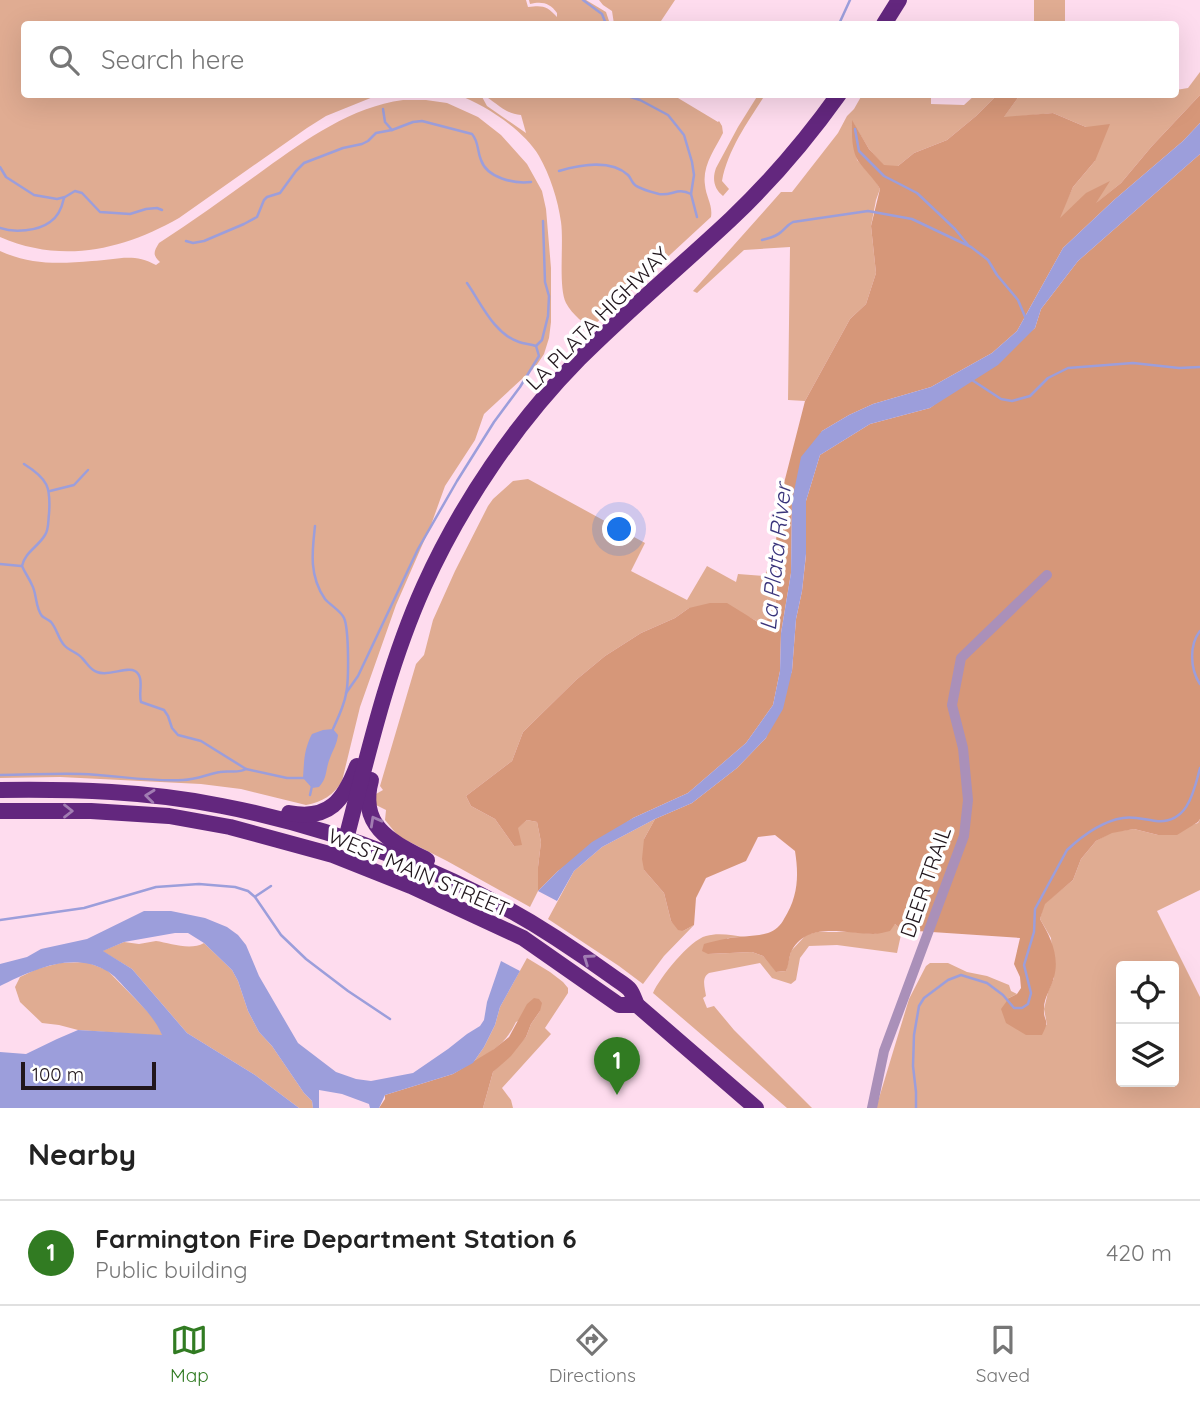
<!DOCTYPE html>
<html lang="en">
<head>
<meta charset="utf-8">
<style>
  :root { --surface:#fff; --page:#f2f2f2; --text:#222; --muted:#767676; --line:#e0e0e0; --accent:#317b22 }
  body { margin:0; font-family:Quicksand,sans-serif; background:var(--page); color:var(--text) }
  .controls { position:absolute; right:21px; bottom:21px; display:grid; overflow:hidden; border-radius:7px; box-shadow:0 7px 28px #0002 }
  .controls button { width:63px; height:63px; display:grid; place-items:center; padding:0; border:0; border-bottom:2px solid var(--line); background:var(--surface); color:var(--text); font:35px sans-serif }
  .scale { position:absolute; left:21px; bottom:18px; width:135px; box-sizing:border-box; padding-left:7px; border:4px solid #21161c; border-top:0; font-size:19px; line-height:24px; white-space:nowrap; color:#21161c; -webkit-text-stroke:5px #fff; paint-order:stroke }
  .you { position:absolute; left:620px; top:530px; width:24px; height:24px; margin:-18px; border:5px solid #fff; border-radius:50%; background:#1a73e8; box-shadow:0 0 0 10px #1a73e833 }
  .badge { display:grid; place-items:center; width:46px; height:46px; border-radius:50%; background:var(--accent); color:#fff; font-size:23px; font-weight:700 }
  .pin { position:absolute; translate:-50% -58px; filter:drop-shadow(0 2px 4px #0008) }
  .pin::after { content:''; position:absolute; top:37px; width:24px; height:21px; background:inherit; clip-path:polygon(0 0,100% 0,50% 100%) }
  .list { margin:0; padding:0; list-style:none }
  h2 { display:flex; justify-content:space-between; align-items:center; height:91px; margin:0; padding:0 28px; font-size:30px }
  h2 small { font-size:23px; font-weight:400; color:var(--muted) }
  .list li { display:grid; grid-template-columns:46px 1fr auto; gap:21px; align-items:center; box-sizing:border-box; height:105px; padding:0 28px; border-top:2px solid var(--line) }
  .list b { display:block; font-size:26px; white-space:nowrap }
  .list p { margin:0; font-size:23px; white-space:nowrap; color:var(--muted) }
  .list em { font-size:23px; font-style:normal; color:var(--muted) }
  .icon { flex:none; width:38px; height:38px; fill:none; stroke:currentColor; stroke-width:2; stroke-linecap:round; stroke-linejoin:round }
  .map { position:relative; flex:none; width:1200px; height:1108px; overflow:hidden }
  .search { position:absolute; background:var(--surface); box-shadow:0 7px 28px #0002; left:21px; right:21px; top:21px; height:77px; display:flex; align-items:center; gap:18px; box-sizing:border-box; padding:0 24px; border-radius:7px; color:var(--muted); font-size:26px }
  .sheet { height:196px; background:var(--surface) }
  nav { display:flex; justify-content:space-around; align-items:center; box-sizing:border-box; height:98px; border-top:2px solid var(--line); background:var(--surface); font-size:19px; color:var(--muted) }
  nav a { display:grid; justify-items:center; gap:4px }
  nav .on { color:var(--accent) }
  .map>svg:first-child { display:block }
  .green { fill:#e0ac92; fill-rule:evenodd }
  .forest { fill:#d69779 }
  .water { fill:#9c9edb }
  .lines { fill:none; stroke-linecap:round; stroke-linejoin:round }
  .stream { stroke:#9c9edb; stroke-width:2.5 }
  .minor { stroke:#aa90b9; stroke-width:10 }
  .highway { stroke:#63277e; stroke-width:16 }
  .oneway { stroke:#a17db2 }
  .labels { text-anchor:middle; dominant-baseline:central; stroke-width:7; stroke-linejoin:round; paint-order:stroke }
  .street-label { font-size:21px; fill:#21161c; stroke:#fff }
  .water-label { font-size:23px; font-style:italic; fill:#3a357c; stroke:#fff }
</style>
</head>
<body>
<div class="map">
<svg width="1200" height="1108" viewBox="0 0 1200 1108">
  <rect width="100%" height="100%" fill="#fedcee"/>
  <g class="green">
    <path d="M0 0H526L528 7C543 5 547 6 557 17V13C550 3 542 1 530 4L529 0H586L606 12 610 24H24V94L378 95 326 116 307 128 179 218C123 250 62 264 0 237Z"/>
    <path d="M599 0H675L659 24H614L612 11 603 5Z"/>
    <rect x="1034" y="0" width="31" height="24"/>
    <path d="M1200 72V95L1152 146 1121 183 1094 205 1058 219 1073 187 1095 161 1086 127 1053 113 1003 118 1020 95 1143 96 1176 94V90L1188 88Z"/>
    <path d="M458 95H481L487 106 526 133 521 115C505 114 496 102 483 95H673L718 122 719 121 722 126 723 133C715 149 702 166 705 185 706 197 713 205 711 217L594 325C587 325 585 323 579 319 574 314 569 309 566 303 558 287 564 243 561 222 558 200 550 175 539 156 525 131 484 104 458 95Z"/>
    <path d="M758 95H765C748 122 728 149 722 181L729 189 723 196C714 189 712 179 716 168L738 127Z"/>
    <path d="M862 95H931V104L964 105 975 95H997L976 116 947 140 914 153 898 166H884L869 149 852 121 857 160 875 180 880 189 876 200 871 226 876 273 866 304 850 319 805 401 788 400 790 247 744 250 697 293 693 291 781 192H792L838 133 847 116 854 109Z"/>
    <path d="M403 100H426L447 103 478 117 501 135 527 164 542 191 546 209 551 268V322L549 338 544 354 536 366 484 414 475 440 445 486 431 525 396 605 360 707 342 781C334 795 322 802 306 805L241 789 201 784 60 777 0 778V251C31 265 59 264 92 261 116 260 133 252 156 265L160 262C152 255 154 251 159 243 195 220 230 194 265 169 307 139 351 107 403 100Z"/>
    <path d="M528 479 645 543 631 571 687 600 707 566 736 582 738 574 765 576 777 595C775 607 772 617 762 624L749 617 689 608 675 618 641 633 605 656 576 680 523 732 512 761 466 796 471 806 495 819 514 846 517 828 527 820 537 822 541 842 538 867V891L530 907 447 861 398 836 385 820 386 810 376 805V794L383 790 380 786 416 664 424 655 433 620 455 571 488 506 493 499 513 481Z"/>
    <path d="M655 819 644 839V870L664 893 671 921 683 931 694 925 664 956 643 984 619 966 548 919 574 871 602 847Z"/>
    <path d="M1200 819V890L1157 911 1200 997V1108H876L909 999 926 966 930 963H948L967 972 987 976 1009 985 1011 991 1017 994 1009 998 1047 1025 1044 1009 1048 992 1054 978 1051 938 1040 919 1044 904 1073 880 1081 859 1096 841 1112 832 1134 829 1158 835 1198 823ZM1121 966H1174V1082H1121Z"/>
    <path d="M895 924 902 930 897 953 837 945 809 946 800 958 796 980 791 984 772 978 760 963 709 973C701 978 705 988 706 996L703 998 707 1008 714 1006 734 1030 812 1108H787L653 993C660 977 690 940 706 936 720 932 733 936 746 937L728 938 708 954 752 952 763 956 777 972 786 971 791 951 806 935 817 932H853L875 934Z"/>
    <path d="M156 941C170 943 190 951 204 943L232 970 238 981 248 1011 259 1032 272 1046 304 1093 312 1101 313 1108H299L255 1075 187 1033 132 969 102 951 124 942 139 944Z"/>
    <path d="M527 958 550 972 563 982 568 988V993L545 1028 551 1034 502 1088 511 1100 513 1108H483L493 1072 526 1037 531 1024 540 1011 516 1022C505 1045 493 1050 473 1063L484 1047 495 1025 500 1007Z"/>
    <path d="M86 962 107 970 155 1019 163 1036 78 1030 59 1025 42 1023 20 1002 15 987 20 977 37 969 60 963Z"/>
  </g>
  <g class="forest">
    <path d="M997 95H1020L1004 117 1053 113 1086 127 1110 124 1095 161 1073 187 1060 218 1086 193 1110 181 1096 203 1121 183 1152 146 1200 95V123L1183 141 1114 200 1063 248 1017 331 992 353 931 387 873 404 849 415 822 431 792 501 791 573 781 633 780 671 773 705 746 743 688 793 633 818 558 871 538 891V867L541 842 537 822 527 820 518 828 522 845 514 846 495 819 471 806 466 796 512 761 523 732 576 680 605 656 641 633 675 618 689 608 710 603H727L761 624C773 616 775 608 777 595L765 576 776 540 783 487 805 401 850 319 866 304 876 273 871 226 880 189C874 178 865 171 858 161 851 149 852 133 852 120L869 149 884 165 898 166 914 153 947 140 976 116Z"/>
    <path d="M1200 154V819L1198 822 1177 835H1158L1134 829 1112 833 1096 841 1081 859 1073 880 1045 904 1040 919C1050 936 1060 956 1054 977 1052 987 1044 997 1044 1008 1043 1023 1051 1018 1042 1035H1026L1006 1023 1001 1009 1009 998 1017 994 1021 988 1020 977 1014 964 1020 938 902 930 895 924 890 931C884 932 879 934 873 934 846 934 809 921 792 950 789 955 789 965 786 971L776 972 763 956 752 952 708 954 702 951 704 944C711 942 718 940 725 939 740 936 754 937 768 933 775 931 781 925 784 919 798 897 799 876 795 851L775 835 758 837 746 861 706 878 696 898 694 925 683 931 678 930 671 921 664 893 644 870 642 859 644 839 655 819 692 803 737 768 766 738 792 671 796 619 802 591 806 555V501L820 455 870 424 930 408 1035 328 1041 309 1078 261Z"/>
    <path d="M534 998 539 999 542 1003 540 1011 531 1024 526 1037 511 1056 493 1072 483 1108H379L385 1099V1095L453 1074 494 1049 509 1037 527 1004Z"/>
  </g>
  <g class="water">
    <path d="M1200 123V154L1078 261 1041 309 1035 328 998 365 930 408 870 424 820 455 806 501V554L802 591 796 619 792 671 783 709 766 738 737 768 692 803 655 819 602 847 574 871 557 901 538 891 558 871 592 842 633 818 688 793 746 743 773 705 780 671 781 633 791 573 792 501 801 457 822 431 849 415 873 404 931 387 992 353 1017 331 1063 248 1114 200 1183 141Z"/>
    <path d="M333 729 338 735C337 744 333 750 330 758 325 770 328 777 319 787L312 788 303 778C304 762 304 749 312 734L323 730Z"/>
    <path d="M144 911H171L205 918 227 927 238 935 246 945 259 976 298 1043 336 1072 356 1079 371 1081 413 1073 448 1049 467 1034 480 1026 484 1020 487 1002 501 961 520 971 500 1007 495 1025 484 1047 473 1063 453 1074 385 1095 379 1108H370L369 1104 342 1094 319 1090V1108H313L312 1101 304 1093 272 1046 259 1032 248 1011 238 981 232 970 204 943 188 933H175L124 942 103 951 132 969 187 1033 255 1075 299 1108H0V1052L26 1054 57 1039 78 1030 162 1035C155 1018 142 1006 129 992 122 985 114 974 105 970 71 951 31 971 0 986V964L27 957 41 949 87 939Z"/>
  </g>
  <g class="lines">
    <g class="stream">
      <path d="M583 0 602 14 606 24"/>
      <path d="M839 24 850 0"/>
      <path d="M621 94 640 100 668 115 684 135 692 162 694 175 691 194 697 217"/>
      <path d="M383 109 385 122 392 130"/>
      <path d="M855 129 859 151 884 176 917 193 955 229 968 245"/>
      <path d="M0 167 6 177 34 195 57 199 65 197 75 191 82 193 100 212 130 214 146 209 157 208 162 210"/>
      <path d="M559 171C579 165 611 159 628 175 631 178 631 181 634 184 637 188 655 193 659 194 673 196 677 187 691 194"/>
      <path d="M0 228C14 233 38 231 50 222 58 217 62 207 64 198"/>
      <path d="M762 240C769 238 776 237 781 232 786 228 787 225 793 222L868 211 912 219 971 247 988 260 997 275 1018 300 1026 319"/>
      <path d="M186 241 193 243 204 241 244 224 257 217 264 200 267 197 280 193 296 171 304 163 343 148 362 144 368 141 376 133 392 130 413 122 422 121 472 134C479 142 477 151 481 160 487 178 514 184 531 182"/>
      <path d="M536 346 542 340 548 316 549 296 545 282 543 221"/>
      <path d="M972 380 1001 399 1012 401 1030 396 1048 378 1068 368 1133 363 1179 368 1200 367"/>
      <path d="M24 464C48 479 51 487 49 514 48 521 49 529 45 535 38 547 25 552 22 566 25 573 29 578 32 585 37 594 35 607 42 616 44 618 49 620 51 622 57 629 58 638 64 645 69 651 77 652 82 658 87 663 90 670 97 672 109 677 126 666 135 671 145 677 138 693 141 702L164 710 168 716 172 728 178 735 201 741 246 769 287 778H304"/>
      <path d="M50 491 74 485 88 470"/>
      <path d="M315 526C312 552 309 576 325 599 330 605 341 611 344 618 349 629 349 681 346 694 344 706 338 718 333 729"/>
      <path d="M0 564 21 566"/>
      <path d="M1200 631C1189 645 1190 669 1200 684"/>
      <path d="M346 693 358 676 418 549 457 481 494 422 520 387 539 356 536 346C530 344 524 344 519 342 494 334 481 303 467 283"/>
      <path d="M0 775C27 775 54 773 81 774 115 775 149 782 183 780 196 780 208 774 220 772 230 770 237 774 246 769"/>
      <path d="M310 795 312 786"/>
      <path d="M256 896 271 886"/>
      <path d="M0 920 84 908 156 887 199 884 235 887 248 891 255 897 281 935 306 959 348 991 390 1019"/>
      <path d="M916 1108V1092L913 1066 914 1035 919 1006 924 998 948 980 961 975 987 983 1003 995 1014 1008H1022L1028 1004 1031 993 1024 965 1034 932 1035 909 1067 850C1082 836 1103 821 1123 818 1135 816 1145 820 1156 821 1188 824 1194 791 1200 768"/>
    </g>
    <path class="minor" d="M872 1108 884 1051 964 836 968 800 963 748 952 705 961 658 1047 575"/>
    <g class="highway">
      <path d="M884 24 899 0"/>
      <path d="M371 780C358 827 392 842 427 860"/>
      <path d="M0 790C74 789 149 791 222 806 336 828 459 875 556 938 576 951 595 964 613 977 618 981 626 985 630 990 633 994 635 1001 637 1005L756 1108"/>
      <path d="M0 811H91L169 816 230 827 333 855 411 886 523 938 619 1005H637"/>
      <path d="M289 813C329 821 344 800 357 766"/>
      <path d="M346 839C368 754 388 666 424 586 461 504 516 423 579 359 628 310 681 266 731 219 771 181 807 139 839 94"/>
    </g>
  </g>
  <defs><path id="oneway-chevron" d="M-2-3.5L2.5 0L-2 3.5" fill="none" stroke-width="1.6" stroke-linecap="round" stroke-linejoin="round" transform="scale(1.75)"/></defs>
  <g class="oneway">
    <use href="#oneway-chevron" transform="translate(150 796) rotate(-174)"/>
    <use href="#oneway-chevron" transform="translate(68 811)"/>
    <use href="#oneway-chevron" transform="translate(375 821) rotate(-119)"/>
    <use href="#oneway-chevron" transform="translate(588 959) rotate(-145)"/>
  </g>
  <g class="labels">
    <g class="street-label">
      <text transform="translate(597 318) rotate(-45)">LA PLATA HIGHWAY</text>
      <text transform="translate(419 872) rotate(23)">WEST MAIN STREET</text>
      <text transform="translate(925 882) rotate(-71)">DEER TRAIL</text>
    </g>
    <g class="water-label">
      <text transform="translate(775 557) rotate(-84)">La Plata River</text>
    </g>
  </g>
</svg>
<div class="controls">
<button><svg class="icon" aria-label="locate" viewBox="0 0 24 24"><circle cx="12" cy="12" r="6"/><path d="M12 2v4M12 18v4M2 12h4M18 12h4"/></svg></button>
<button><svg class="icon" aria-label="layers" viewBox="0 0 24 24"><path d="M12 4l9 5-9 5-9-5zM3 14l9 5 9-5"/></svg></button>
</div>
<div class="scale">100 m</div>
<div class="you"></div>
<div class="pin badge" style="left:617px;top:1095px">1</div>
<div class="search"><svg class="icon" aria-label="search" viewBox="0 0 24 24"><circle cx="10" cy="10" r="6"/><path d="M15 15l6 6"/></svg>Search here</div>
</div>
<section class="sheet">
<h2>Nearby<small></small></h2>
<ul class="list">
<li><span class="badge">1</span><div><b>Farmington Fire Department Station 6</b><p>Public building</p></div><em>420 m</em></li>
</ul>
</section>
<nav>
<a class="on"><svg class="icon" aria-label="map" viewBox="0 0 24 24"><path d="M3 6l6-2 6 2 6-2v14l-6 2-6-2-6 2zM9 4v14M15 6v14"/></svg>Map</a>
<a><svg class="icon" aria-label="directions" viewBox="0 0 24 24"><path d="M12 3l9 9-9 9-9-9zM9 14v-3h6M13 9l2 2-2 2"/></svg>Directions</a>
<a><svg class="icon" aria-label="saved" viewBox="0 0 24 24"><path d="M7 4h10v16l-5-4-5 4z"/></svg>Saved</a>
</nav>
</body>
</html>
